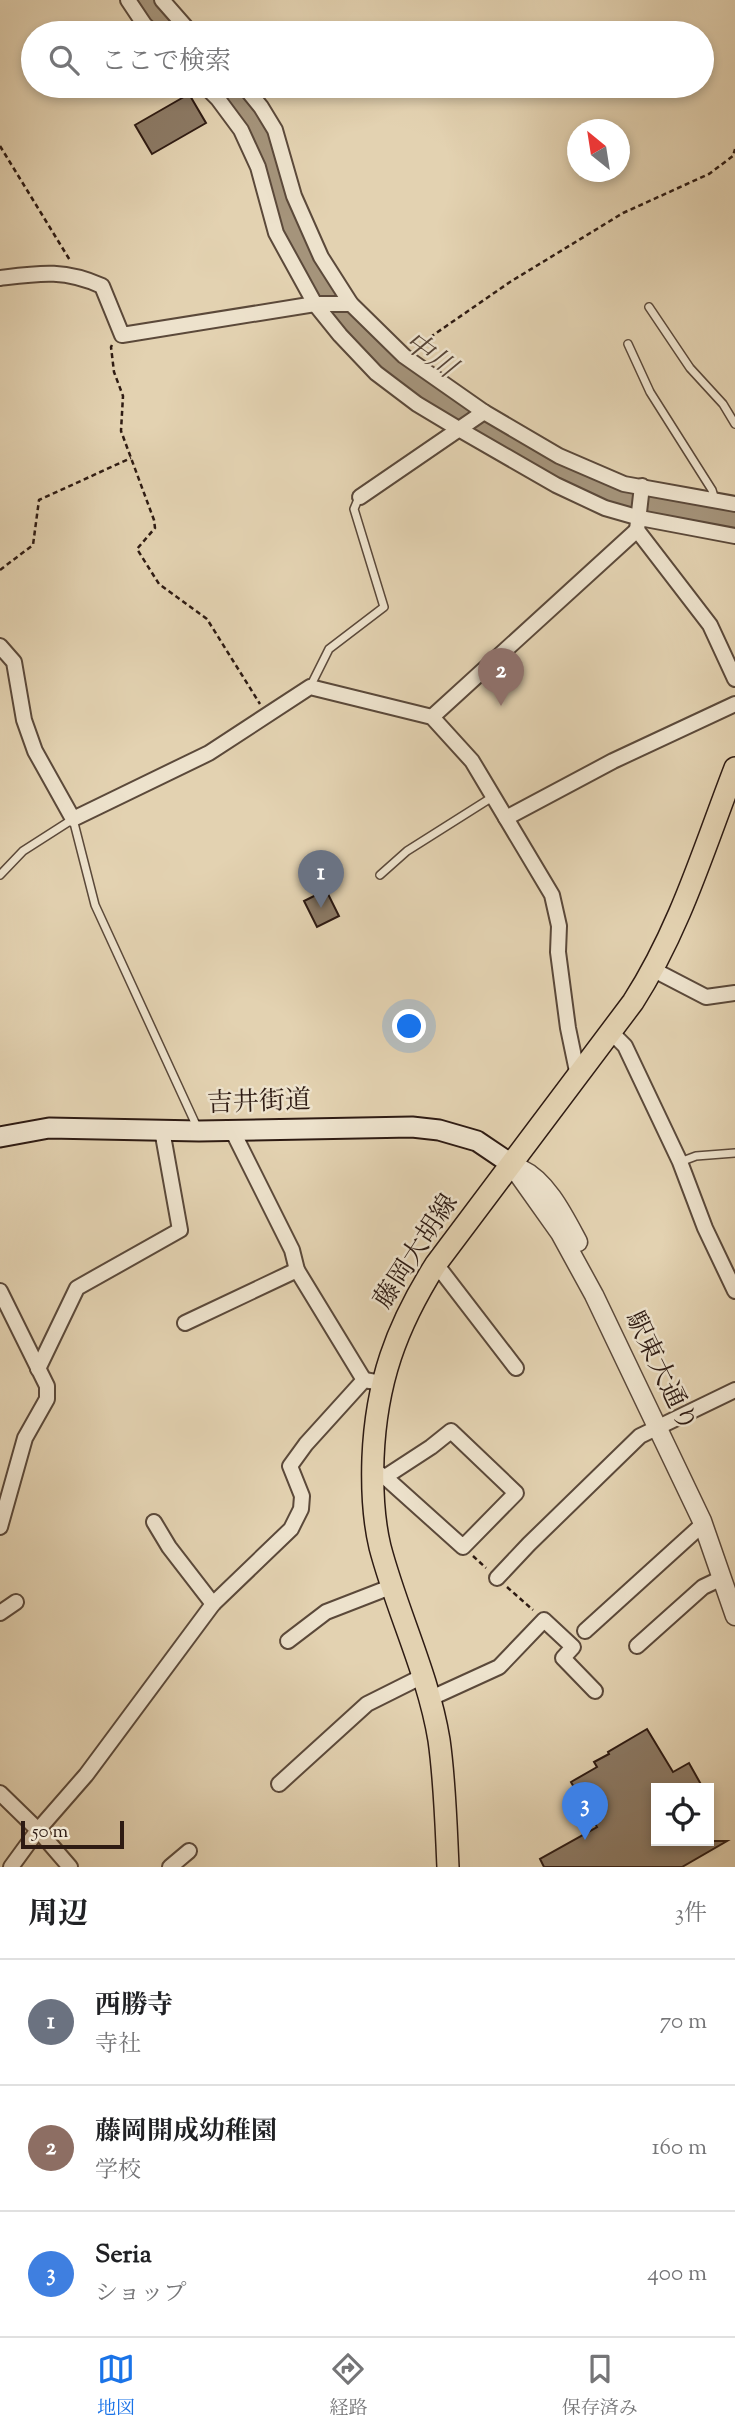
<!DOCTYPE html>
<html lang="ja">
<head>
<meta charset="utf-8">
<style>
  :root { --surface:#fff; --page:#f2f2f2; --text:#202124; --muted:#757577; --line:#e0e0e0; --accent:#1a73e8 }
  body { margin:0; font-family:"Sorts Mill Goudy","Noto Serif JP",serif; background:var(--page); color:var(--text) }
  .controls { position:absolute; right:21px; bottom:21px; display:grid; overflow:hidden; border-radius:0px; box-shadow:0 4px 10px #0003 }
  .controls button { width:63px; height:63px; display:grid; place-items:center; padding:0; border:0; border-bottom:2px solid var(--line); background:var(--surface); color:var(--text); font:35px sans-serif }
  .compass { position:absolute; left:567px; top:119px; width:63px; height:63px; border-radius:50%; background:var(--surface); box-shadow:0 4px 10px #0003; rotate:330deg }
  .scale { position:absolute; left:21px; bottom:18px; width:103px; box-sizing:border-box; padding-left:7px; border:4px solid #2e1b13; border-top:0; font-size:19px; line-height:24px; white-space:nowrap; color:#2e1b13; -webkit-text-stroke:5px #ede2cc; paint-order:stroke }
  .you { position:absolute; left:410px; top:1027px; width:24px; height:24px; margin:-18px; border:5px solid #fff; border-radius:50%; background:#1a73e8; box-shadow:0 0 0 10px #1a73e833 }
  .badge { display:grid; place-items:center; width:46px; height:46px; border-radius:50%; background:var(--accent); color:#fff; font-size:23px; font-weight:700 }
  .pin { position:absolute; translate:-50% -58px; filter:drop-shadow(0 2px 4px #0008) }
  .pin::after { content:''; position:absolute; top:37px; width:24px; height:21px; background:inherit; clip-path:polygon(0 0,100% 0,50% 100%) }
  .list { margin:0; padding:0; list-style:none }
  h2 { display:flex; justify-content:space-between; align-items:center; height:91px; margin:0; padding:0 28px; font-size:30px }
  h2 small { font-size:23px; font-weight:400; color:var(--muted) }
  .list li { display:grid; grid-template-columns:46px 1fr auto; gap:21px; align-items:center; box-sizing:border-box; height:126px; padding:0 28px; border-top:2px solid var(--line) }
  .list b { display:block; font-size:26px; white-space:nowrap }
  .list p { margin:0; font-size:23px; white-space:nowrap; color:var(--muted) }
  .list em { font-size:23px; font-style:normal; color:var(--muted) }
  .icon { flex:none; width:38px; height:38px; fill:none; stroke:currentColor; stroke-width:2; stroke-linecap:round; stroke-linejoin:round }
  .map { position:relative; flex:none; width:735px; height:1867px; overflow:hidden }
  .search { position:absolute; background:var(--surface); box-shadow:0 4px 10px #0003; left:21px; right:21px; top:21px; height:77px; display:flex; align-items:center; gap:18px; box-sizing:border-box; padding:0 24px; border-radius:38px; color:var(--muted); font-size:26px }
  .sheet { height:469px; background:var(--surface) }
  nav { display:flex; justify-content:space-around; align-items:center; box-sizing:border-box; height:98px; border-top:2px solid var(--line); background:var(--surface); font-size:19px; color:var(--muted) }
  nav a { display:grid; justify-items:center; gap:4px }
  nav .on { color:var(--accent) }
  .map>svg:first-child { display:block }
  .lines { fill:none; stroke-linecap:round; stroke-linejoin:round }
  .river { stroke:#a5947b; stroke-width:24 }
  .building { fill:#8c7a65; stroke:#2e1b13; stroke-width:2 }
  .service-casing { stroke:#5b493a; stroke-width:10 }
  .minor-casing { stroke:#5b493a; stroke-width:18 }
  .tertiary-casing { stroke:#5b493a; stroke-width:21 }
  .secondary-casing { stroke:#2e1b13; stroke-width:23 }
  .primary-casing { stroke:#2e1b13; stroke-width:24 }
  .path { stroke:#2e1b13; stroke-width:2.5; stroke-dasharray:5 3.5; stroke-linecap:butt }
  .service { stroke:#ede2cc; stroke-width:7 }
  .minor { stroke:#ede2cc; stroke-width:14 }
  .tertiary { stroke:#ede2cc; stroke-width:18 }
  .secondary { stroke:#ede2cc; stroke-width:19 }
  .primary { stroke:#e3d2b1; stroke-width:21 }
  .labels { text-anchor:middle; dominant-baseline:central; stroke-width:5; stroke-linejoin:round; paint-order:stroke }
  .street-label { font-size:26px; fill:#2e1b13; stroke:#ede2cc }
  .water-label { font-size:28px; font-style:italic; fill:#584537; stroke:#ede2cc }
</style>
</head>
<body>
<div class="map">
<svg width="735" height="1867" viewBox="0 0 735 1867">
  <rect width="100%" height="100%" fill="#e3d2b1"/>
  <filter id="stains"><feTurbulence type="fractalNoise" baseFrequency=".00286" numOctaves="4"/><feColorMatrix values="0 0 0 0 .2 0 0 0 0 .09 0 0 0 0 .02 0 0 0 .5 -.17"/></filter>
  <radialGradient id="worn" r=".72"><stop offset=".6" stop-color="#630" stop-opacity="0"/><stop offset="1" stop-color="#630" stop-opacity=".3"/></radialGradient>
  <g class="lines">
    <g class="river">
      <path d="M148 0 162 25 171 33"/>
      <path d="M224 86 240 100 248 112 302 251 342 321 381 360 422 392 524 453 581 483 674 509 735 521"/>
    </g>
  </g>
  <g class="building">
    <path d="M189 94 206 123 152 154 135 125Z"/>
    <path d="M326 890 339 916 317 927 304 901Z"/>
    <path d="M647 1729 673 1772 689 1763 703 1788H656V1841H727L682 1867H544L540 1859 597 1827 571 1782 597 1767 594 1762 609 1754 608 1752Z"/>
  </g>
  <g class="lines">
    <g class="service-casing">
      <g id="service">
        <path d="M649 307 690 368 723 404 735 424"/>
        <path d="M628 344 650 392 712 490 715 500"/>
        <path d="M310 687 329 649 384 607 354 509 359 497"/>
        <path d="M0 875 23 851 73 819 95 905 197 1127"/>
        <path d="M380 875 407 851 494 796"/>
        <path d="M680 1162 696 1156 735 1153"/>
      </g>
    </g>
    <g class="minor-casing">
      <g id="minor">
        <path d="M128 0 144 24 153 33"/>
        <path d="M162 0 191 33"/>
        <path d="M205 86 218 99 241 130 258 167 276 233 315 304 340 335 376 373 417 404 457 428 556 485 605 508 640 518 735 536"/>
        <path d="M244 86 261 107 275 130 294 196 321 257 351 304 404 356 484 412 559 456 624 484 735 504"/>
        <path d="M0 278C40 273 64 269 102 286L122 335 315 304H351"/>
        <path d="M642 486 637 530 710 625 735 679"/>
        <path d="M360 497 484 412"/>
        <path d="M0 646 14 662 24 720 35 751 73 819 209 753 310 687 432 717 472 761 552 895 559 926 558 952 568 1028 578 1076"/>
        <path d="M432 717 637 530"/>
        <path d="M506 818 613 761 735 704"/>
        <path d="M654 970 706 997 735 993"/>
        <path d="M611 1032 625 1046 680 1162 705 1228 735 1291"/>
        <path d="M232 1130 292 1250 297 1270 364 1380"/>
        <path d="M436 1264 516 1368"/>
        <path d="M0 1291 47 1386V1399L25 1438 0 1527"/>
        <path d="M185 1323 297 1270"/>
        <path d="M38 1369 77 1288 180 1230 162 1130"/>
        <path d="M373 1470 385 1477 463 1547 516 1493 451 1431 431 1447 385 1477"/>
        <path d="M154 1522 169 1547 213 1604"/>
        <path d="M497 1578 529 1544 640 1436 735 1390"/>
        <path d="M0 1613 16 1602"/>
        <path d="M585 1631 703 1524"/>
        <path d="M288 1641 326 1612 393 1586"/>
        <path d="M637 1646 703 1587 722 1578"/>
        <path d="M429 1699 499 1667 544 1620 573 1647 563 1658 595 1691"/>
        <path d="M279 1784 367 1704 423 1676"/>
        <path d="M0 1793 38 1830 70 1867"/>
        <path d="M11 1867 38 1830 86 1775 213 1604 291 1529 301 1509 302 1496 290 1466 306 1444 364 1380 382 1383"/>
        <path d="M170 1867 189 1851"/>
      </g>
    </g>
    <g class="tertiary-casing">
      <g id="tertiary">
        <path d="M511 1164 560 1233 594 1295 702 1521 735 1616"/>
        <path d="M521 1169C547 1181 564 1216 578 1242"/>
      </g>
    </g>
    <g class="secondary-casing">
      <path id="secondary" d="M0 1137 49 1128 199 1131 412 1127 439 1130 477 1141 511 1164"/>
    </g>
    <g class="primary-casing">
      <path id="primary" d="M448 1867C446 1825 445 1782 439 1740 428 1673 397 1612 380 1547 373 1518 372 1488 373 1458 376 1383 396 1327 436 1264L633 1002C680 929 704 848 735 768"/>
    </g>
    <g class="path">
      <path d="M0 146 71 262"/>
      <path d="M112 345 111 347 114 372 123 396 121 431 154 520 155 528 137 549 159 584 207 619 260 704"/>
      <path d="M416 347 510 282 623 213 709 174 733 156 735 149"/>
      <path d="M0 570 33 545 39 500 131 458"/>
      <path d="M473 1556 486 1568"/>
      <path d="M507 1587 533 1610"/>
    </g>
    <use href="#service" class="service"/>
    <use href="#minor" class="minor"/>
    <use href="#tertiary" class="tertiary"/>
    <use href="#secondary" class="secondary"/>
    <use href="#primary" class="primary"/>
  </g>
  <g class="labels">
    <g class="street-label">
      <text transform="translate(259 1103) rotate(-2)">吉井街道</text>
      <text transform="translate(417 1252) rotate(-57)">藤岡大胡線</text>
      <text transform="translate(660 1372) rotate(64)">駅東大通り</text>
    </g>
    <g class="water-label">
      <text transform="translate(429 356) rotate(36)">中川</text>
    </g>
  </g>
  <rect width="100%" height="100%" filter="url(#stains)"/>
  <rect width="100%" height="100%" fill="url(#worn)"/>
</svg>
<div class="controls">
<button><svg class="icon" aria-label="locate" viewBox="0 0 24 24"><circle cx="12" cy="12" r="6"/><path d="M12 2v4M12 18v4M2 12h4M18 12h4"/></svg></button>
</div>
<svg class="compass" viewBox="-18 -18 36 36"><path d="M0-13l5 13h-10z" fill="#e53935"/><path d="M0 13l5-13h-10z" fill="#757577"/></svg>
<div class="scale">50 m</div>
<div class="you"></div>
<div class="pin badge" style="left:321px;top:908px;background:#6b7280">1</div>
<div class="pin badge" style="left:501px;top:706px;background:#8d6e63">2</div>
<div class="pin badge" style="left:585px;top:1840px;background:#3f7fe0">3</div>
<div class="search"><svg class="icon" aria-label="search" viewBox="0 0 24 24"><circle cx="10" cy="10" r="6"/><path d="M15 15l6 6"/></svg>ここで検索</div>
</div>
<section class="sheet">
<h2>周辺<small>3件</small></h2>
<ul class="list">
<li><span class="badge" style="background:#6b7280">1</span><div><b>西勝寺</b><p>寺社</p></div><em>70 m</em></li>
<li><span class="badge" style="background:#8d6e63">2</span><div><b>藤岡開成幼稚園</b><p>学校</p></div><em>160 m</em></li>
<li><span class="badge" style="background:#3f7fe0">3</span><div><b>Seria</b><p>ショップ</p></div><em>400 m</em></li>
</ul>
</section>
<nav>
<a class="on"><svg class="icon" aria-label="map" viewBox="0 0 24 24"><path d="M3 6l6-2 6 2 6-2v14l-6 2-6-2-6 2zM9 4v14M15 6v14"/></svg>地図</a>
<a><svg class="icon" aria-label="directions" viewBox="0 0 24 24"><path d="M12 3l9 9-9 9-9-9zM9 14v-3h6M13 9l2 2-2 2"/></svg>経路</a>
<a><svg class="icon" aria-label="saved" viewBox="0 0 24 24"><path d="M7 4h10v16l-5-4-5 4z"/></svg>保存済み</a>
</nav>
</body>
</html>
